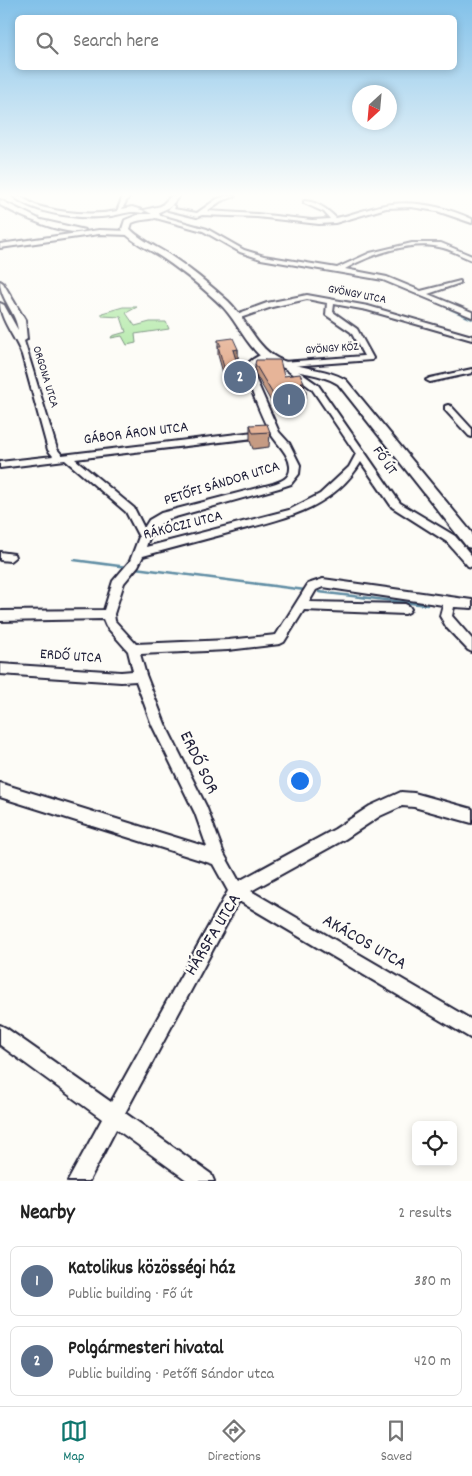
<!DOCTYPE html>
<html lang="en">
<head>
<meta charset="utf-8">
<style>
  :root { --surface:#fff; --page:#f6f6f6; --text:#222; --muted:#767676; --line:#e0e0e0; --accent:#0f766e }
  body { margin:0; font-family:Dekko,sans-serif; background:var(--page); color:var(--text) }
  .controls { position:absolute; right:15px; bottom:15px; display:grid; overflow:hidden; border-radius:8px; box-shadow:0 2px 8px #0003 }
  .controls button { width:45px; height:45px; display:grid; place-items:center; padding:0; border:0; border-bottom:1px solid var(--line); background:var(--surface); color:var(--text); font:25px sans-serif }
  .compass { position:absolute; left:352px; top:85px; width:45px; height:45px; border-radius:50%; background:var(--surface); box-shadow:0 2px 8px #0003; rotate:206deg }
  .you { position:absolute; left:299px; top:780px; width:18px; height:18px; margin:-12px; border:4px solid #fff; border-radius:50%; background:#1a73e8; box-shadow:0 0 0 8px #1a73e833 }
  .badge { display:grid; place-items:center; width:32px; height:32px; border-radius:50%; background:var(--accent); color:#fff; font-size:16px; font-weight:700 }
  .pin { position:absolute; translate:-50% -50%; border:2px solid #fff; box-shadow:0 1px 5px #0006 }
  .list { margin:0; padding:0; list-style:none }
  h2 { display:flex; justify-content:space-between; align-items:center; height:65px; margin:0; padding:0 20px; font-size:21px }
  h2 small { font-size:16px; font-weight:400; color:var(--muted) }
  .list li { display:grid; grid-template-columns:32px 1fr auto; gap:15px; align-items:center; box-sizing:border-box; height:70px; margin:0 10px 10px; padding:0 10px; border:1px solid var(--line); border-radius:8px }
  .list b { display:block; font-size:19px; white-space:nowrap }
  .list p { margin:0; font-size:16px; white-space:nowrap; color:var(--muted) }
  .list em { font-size:16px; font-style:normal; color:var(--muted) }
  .icon { flex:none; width:28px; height:28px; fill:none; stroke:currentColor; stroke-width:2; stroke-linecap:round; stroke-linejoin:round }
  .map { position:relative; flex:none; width:472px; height:1181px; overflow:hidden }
  .search { position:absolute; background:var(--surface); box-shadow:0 2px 8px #0003; left:15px; right:15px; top:15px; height:55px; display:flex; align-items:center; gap:12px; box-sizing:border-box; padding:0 18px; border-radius:8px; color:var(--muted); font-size:19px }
  .sheet { height:225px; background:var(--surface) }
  nav { display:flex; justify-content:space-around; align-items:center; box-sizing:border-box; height:70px; border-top:1px solid var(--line); background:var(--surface); font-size:14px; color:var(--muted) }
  nav a { display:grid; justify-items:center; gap:2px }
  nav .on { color:var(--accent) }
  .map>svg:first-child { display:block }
  .green { fill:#b4e9aa; stroke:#6b8672 }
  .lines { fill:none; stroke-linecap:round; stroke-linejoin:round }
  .stream-far2 { stroke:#608da4; stroke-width:1 }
  .stream-far1 { stroke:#608da4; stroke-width:2 }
  .stream { stroke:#608da4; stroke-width:2.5 }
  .minor-casing { stroke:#22223b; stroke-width:4 }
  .secondary-casing { stroke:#22223b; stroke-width:4 }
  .minor { fill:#fdfcf7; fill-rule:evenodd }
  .secondary { fill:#fdfcf7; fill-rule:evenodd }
  .wall { fill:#c69b83; stroke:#22223b }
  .shaded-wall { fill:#a17e6a; stroke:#22223b }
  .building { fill:#e6b498; stroke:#22223b }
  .labels { text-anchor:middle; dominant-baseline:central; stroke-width:4.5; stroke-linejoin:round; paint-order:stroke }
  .far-street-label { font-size:12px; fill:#22223b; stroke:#fdfcf7 }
  .street-label { font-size:15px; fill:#22223b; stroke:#fdfcf7 }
  .near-street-label { font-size:18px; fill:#22223b; stroke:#fdfcf7 }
</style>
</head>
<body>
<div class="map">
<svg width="472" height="1181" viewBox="0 0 472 1181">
  <rect width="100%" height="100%" fill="#fdfcf7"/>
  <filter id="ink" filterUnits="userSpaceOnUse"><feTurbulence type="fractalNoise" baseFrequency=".02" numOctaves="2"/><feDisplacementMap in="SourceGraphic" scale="10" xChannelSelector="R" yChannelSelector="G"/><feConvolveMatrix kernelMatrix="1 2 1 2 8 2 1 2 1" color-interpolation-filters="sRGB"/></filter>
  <g filter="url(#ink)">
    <path class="green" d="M123 307H137L126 313 135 326 150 322H166L169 329 135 334 136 343 127 345 122 336 111 338 112 336 126 332 121 317 102 316V313Z"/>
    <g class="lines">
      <path class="stream-far2" d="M419 295 453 310"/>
      <path class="stream-far1" d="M450 309 472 319"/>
      <g class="stream">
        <path d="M74 560 127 567"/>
        <path d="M135 568 305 590"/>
        <path d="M319 592 427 605"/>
      </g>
      <g class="minor-casing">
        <g id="minor">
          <path d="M13 196C24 196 29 203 38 206 62 213 93 216 117 211L123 196H129L122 209 132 207 145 211 142 213C130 210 123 214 111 216 82 220 36 215 13 196Z"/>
          <path d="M226 196H235L221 201 207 211 257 214 312 220 330 219 324 212 304 203V201C316 201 328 210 336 218 352 215 368 208 385 205 414 200 445 207 472 219V223L437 211 411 207 386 208 335 223 319 224 257 217 202 215 197 217 168 210 172 205 175 207 174 209 197 213 217 199Z"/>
          <path d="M0 200 41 220 85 230C70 239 15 214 0 205Z"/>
          <path d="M154 214 207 229 244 250 264 256 337 268 370 253 412 243H441L472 256V260C461 256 451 249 439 247 411 240 369 255 345 269L387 277 421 291 460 281V283L428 294 472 312V317L383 280 261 259 240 252 203 231 152 217V215Z"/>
          <path d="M99 230 130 231 133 233 130 235 99 234 0 248V244Z"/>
          <path d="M0 281 3 283 25 320 27 339 24 341 57 449 62 455 263 431 268 434 263 437 75 459 134 508 144 528 149 520 161 513 273 484C282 481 291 478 290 466 289 454 277 444 271 434 260 415 253 393 245 373 245 362 255 358 264 353L271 355 255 366 253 373 279 432 289 443 300 465 299 474 291 484 279 488 168 519C156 526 150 533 146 547L289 510 320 494 349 467 356 454 312 389 279 364 283 362 364 356 351 332 326 315 327 303 307 299 272 307 237 319H234V315L267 303 307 295 368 306 472 336V340L367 310 334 304 333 312 357 329 373 358 372 360 291 366 318 385 400 503 455 536 472 556V567L468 566 447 542 392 507 361 462C332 510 282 519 232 532 202 540 172 548 143 556L138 566 124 583 114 614 115 621 136 644 228 640 276 635 308 584 323 579 472 600V608L454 607 452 616 472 639V652L468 650 447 628 440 616 443 605 323 587 316 590 309 602 405 604 409 606 411 609 409 612 405 614 304 610 284 642 280 644 228 650 140 654 146 675 165 724 206 806 224 854 239 881 335 829 370 806 401 792 414 793 472 809V823L414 807 402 806 380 816 345 839 251 891 472 1020V1039L239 901 125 1113 211 1174 214 1181H188L116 1129 89 1181H68L102 1119 0 1045V1025L6 1028 111 1102 228 891 213 864 0 797V783L207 847 195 813 152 725 136 681 121 682 0 674V664L121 672 133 671 128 651 106 626 103 619 0 621V611L104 610 113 581 130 561 139 537 126 512 65 460 0 468V462L53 456 48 450 22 355C16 338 0 320 0 303L4 305 18 330C16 312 0 299 0 281Z"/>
          <path d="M472 369V373L430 382 426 380 430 378Z"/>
          <path d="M448 405 451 406 472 429V437L469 436 445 410V406Z"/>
          <path d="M0 552 14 554 15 557 10 561 0 560Z"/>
        </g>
      </g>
      <g class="secondary-casing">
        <path id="secondary" d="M171 196H179L170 207 159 212 160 216C152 221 142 218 132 223L130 229C141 240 155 246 168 254 189 268 209 284 228 301 246 318 255 346 277 358 299 370 325 367 346 380L472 533V548L467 547 338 384C317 371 291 374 269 362 248 350 239 324 223 307 205 289 184 273 164 259 150 249 134 244 123 231L122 229 125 220 140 214H152L144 210 161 206Z"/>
      </g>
      <use href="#minor" class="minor"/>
      <use href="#secondary" class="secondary"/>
    </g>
    <g class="wall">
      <path d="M218 340 238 349V358H235L237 363 249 376V385L227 387 218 355Z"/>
      <path d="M255 364 284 376 304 382V387L306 399 273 405 255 373Z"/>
      <path d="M250 425 270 432 269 447 253 449 250 441Z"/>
    </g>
    <g class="shaded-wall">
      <path d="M238 349V358L233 359V350Z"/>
      <path d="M301 382H304V391L306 390V399L273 405 274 396Z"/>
    </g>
    <g class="building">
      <path d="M233 338 238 349 233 350 237 363 244 362 249 376 227 378 218 346H221L218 340Z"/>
      <path d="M256 360H280L284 376 300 374 304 382H301L306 390 274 396 255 364Z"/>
      <path d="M267 424 270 432 253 433 250 425Z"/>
    </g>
  </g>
  <linearGradient id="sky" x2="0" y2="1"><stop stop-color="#82c1e9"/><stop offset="0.54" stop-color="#fefefb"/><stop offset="1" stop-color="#fefefb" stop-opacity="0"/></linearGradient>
  <rect width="472" height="361" fill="url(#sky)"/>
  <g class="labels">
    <g class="far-street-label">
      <text transform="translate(357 295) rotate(11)">GYÖNGY UTCA</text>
      <text transform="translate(332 349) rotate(-4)">GYÖNGY KÖZ</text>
      <text transform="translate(45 377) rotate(73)">ORGONA UTCA</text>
    </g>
    <g class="street-label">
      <text transform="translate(136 434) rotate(-7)">GÁBOR ÁRON UTCA</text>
      <text transform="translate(384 461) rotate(55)">FŐ ÚT</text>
      <text transform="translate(222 484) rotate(-17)">PETŐFI SÁNDOR UTCA</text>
      <text transform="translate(183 526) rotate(-14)">RÁKÓCZI UTCA</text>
      <text transform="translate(71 657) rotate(4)">ERDŐ UTCA</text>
    </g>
    <g class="near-street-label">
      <text transform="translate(198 763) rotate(64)">ERDŐ SOR</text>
      <text transform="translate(214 935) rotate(-59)">HÁRSFA UTCA</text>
      <text transform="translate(364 943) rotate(30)">AKÁCOS UTCA</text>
    </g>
  </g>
</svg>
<div class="controls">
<button><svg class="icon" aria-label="locate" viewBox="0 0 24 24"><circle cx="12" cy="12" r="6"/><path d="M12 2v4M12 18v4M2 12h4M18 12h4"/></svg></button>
</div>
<svg class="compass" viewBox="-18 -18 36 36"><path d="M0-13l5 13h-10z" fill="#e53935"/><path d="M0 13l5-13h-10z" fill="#767676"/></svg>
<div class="you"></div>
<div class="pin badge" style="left:289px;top:400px;background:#5c6f8a">1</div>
<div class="pin badge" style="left:240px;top:377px;background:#5c6f8a">2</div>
<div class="search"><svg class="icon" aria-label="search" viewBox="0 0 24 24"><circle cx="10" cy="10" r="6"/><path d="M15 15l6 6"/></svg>Search here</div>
</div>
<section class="sheet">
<h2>Nearby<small>2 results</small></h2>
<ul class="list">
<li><span class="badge" style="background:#5c6f8a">1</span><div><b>Katolikus közösségi ház</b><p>Public building · Fő út</p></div><em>380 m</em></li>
<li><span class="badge" style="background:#5c6f8a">2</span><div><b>Polgármesteri hivatal</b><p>Public building · Petőfi Sándor utca</p></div><em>420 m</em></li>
</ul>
</section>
<nav>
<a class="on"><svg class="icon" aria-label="map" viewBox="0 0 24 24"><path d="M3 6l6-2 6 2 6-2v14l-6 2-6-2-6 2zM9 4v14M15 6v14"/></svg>Map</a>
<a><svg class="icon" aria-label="directions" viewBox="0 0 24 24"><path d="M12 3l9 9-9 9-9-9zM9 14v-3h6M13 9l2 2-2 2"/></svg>Directions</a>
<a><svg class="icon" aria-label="saved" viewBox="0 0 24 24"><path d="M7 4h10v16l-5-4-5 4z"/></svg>Saved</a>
</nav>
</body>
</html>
